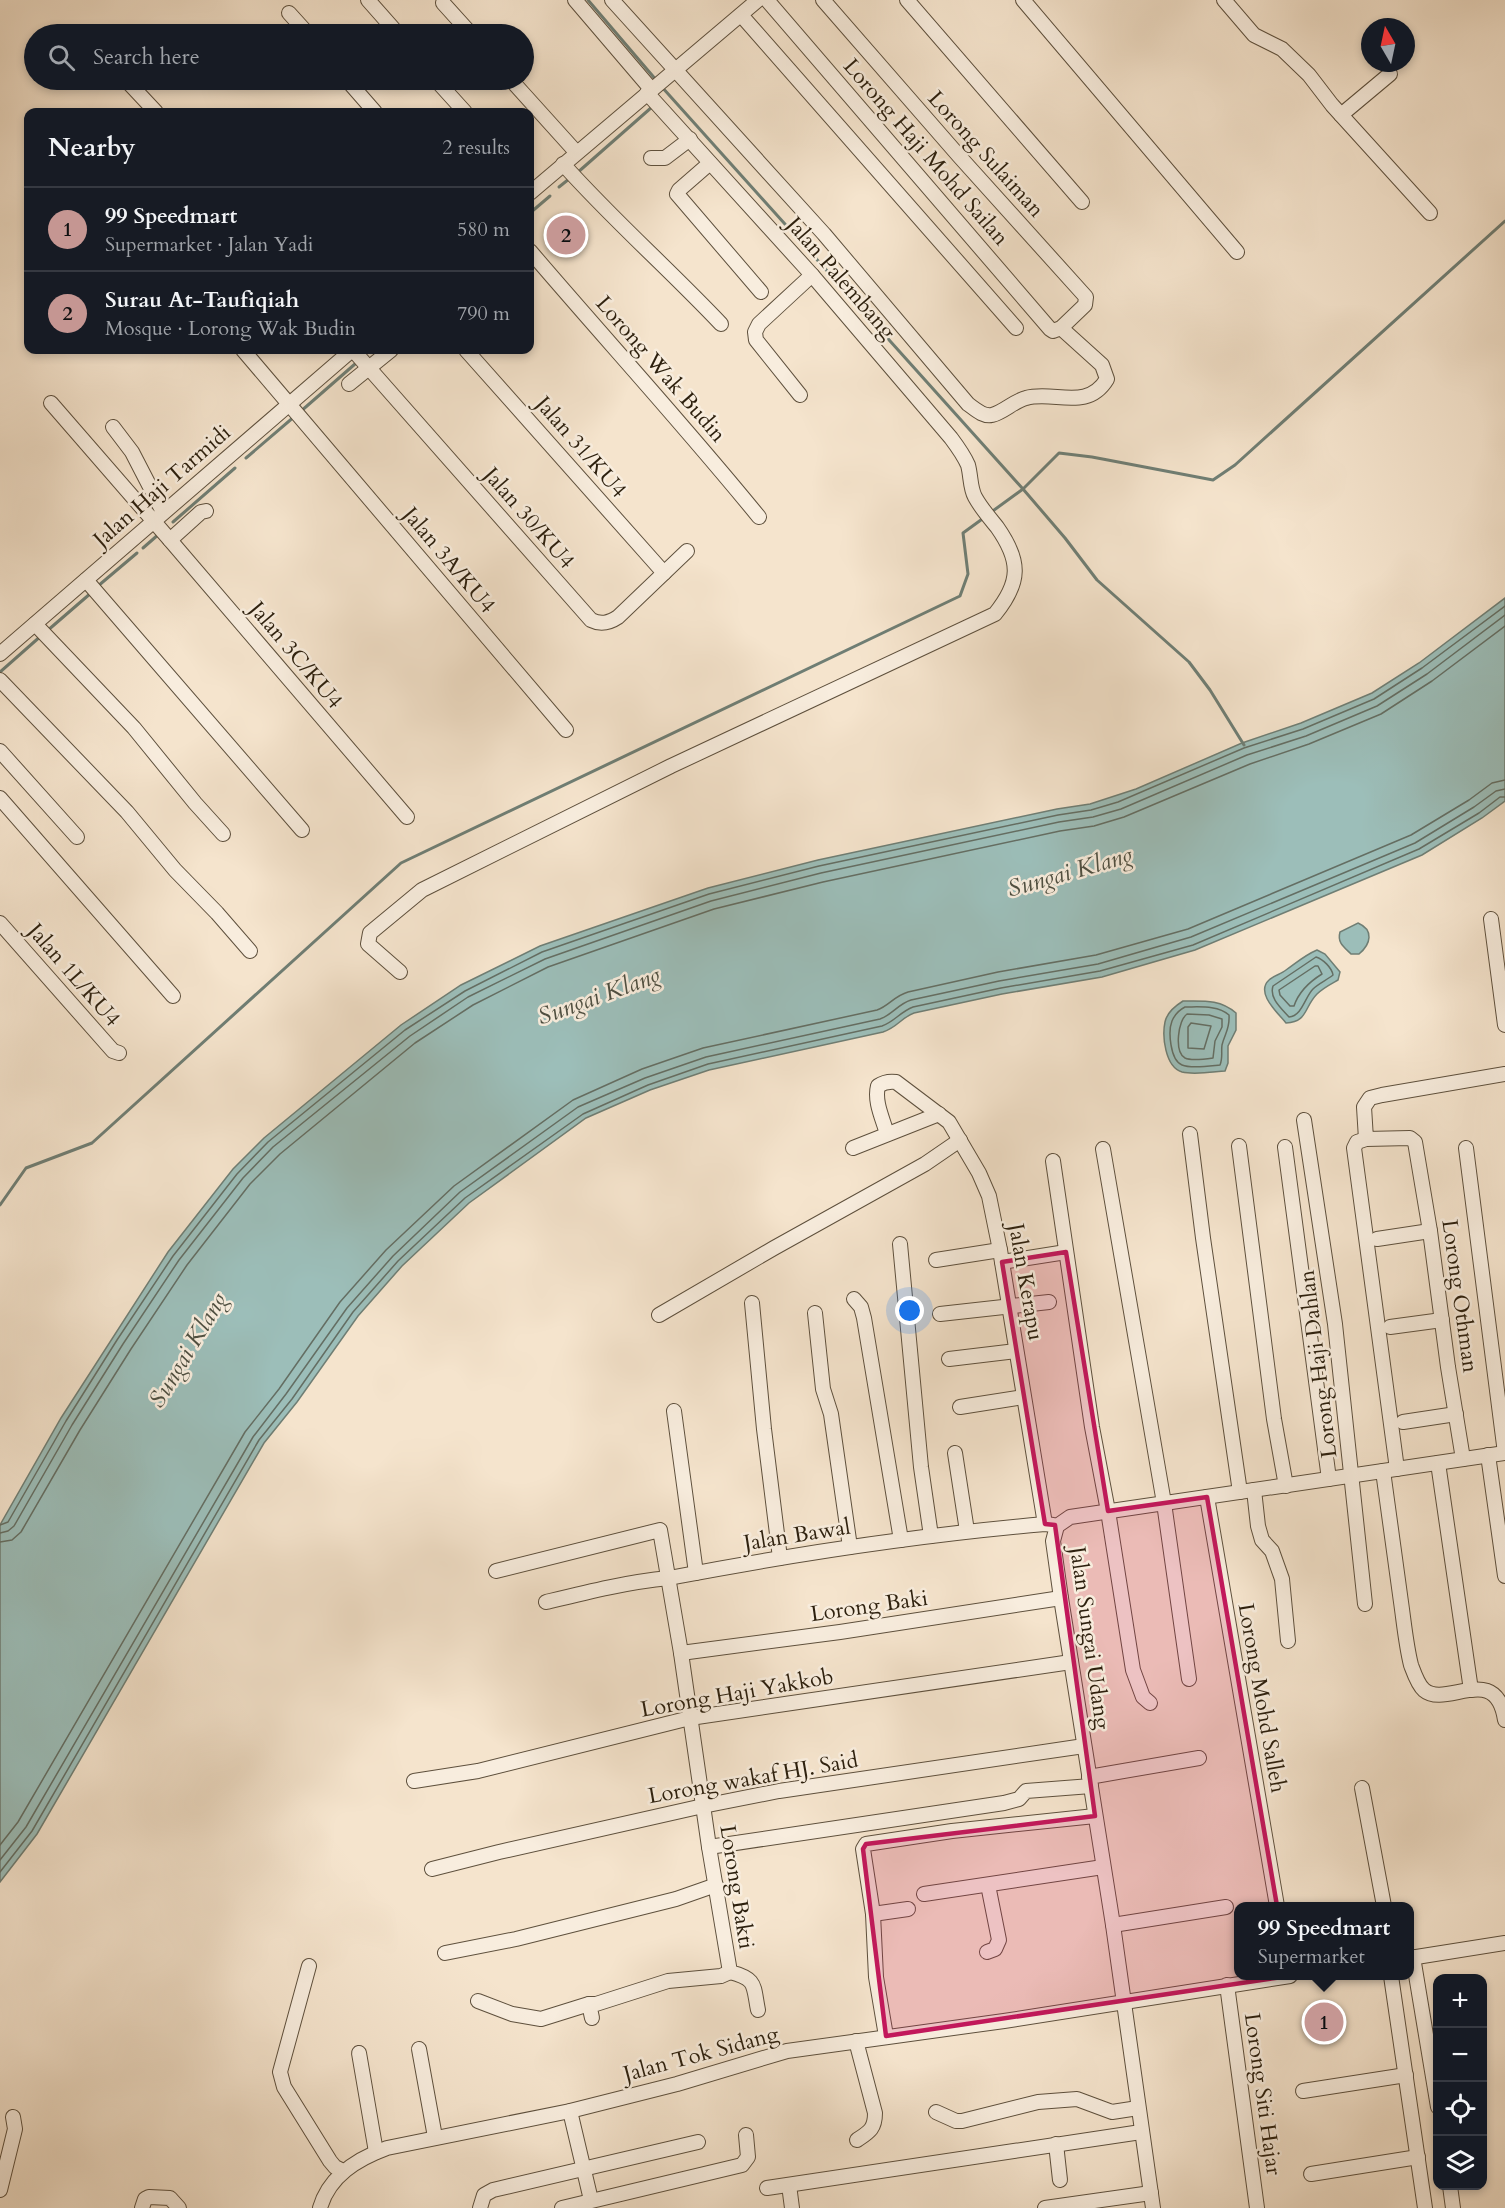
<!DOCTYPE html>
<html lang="en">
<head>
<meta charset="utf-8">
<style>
  :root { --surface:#171b24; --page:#242831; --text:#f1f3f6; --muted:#9ea1a6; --line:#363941; --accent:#c59692 }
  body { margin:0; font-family:Cardo,serif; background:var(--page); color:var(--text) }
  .controls { position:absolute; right:18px; bottom:18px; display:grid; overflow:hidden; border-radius:12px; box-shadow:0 3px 9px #0003 }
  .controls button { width:54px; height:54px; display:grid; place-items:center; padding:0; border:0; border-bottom:2px solid var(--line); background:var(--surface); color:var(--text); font:30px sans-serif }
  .compass { position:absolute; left:1361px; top:18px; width:54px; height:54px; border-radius:50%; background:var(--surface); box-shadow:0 3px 9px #0003; rotate:351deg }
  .you { position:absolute; left:910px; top:1311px; width:21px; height:21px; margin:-15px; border:4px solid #fff; border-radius:50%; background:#1a73e8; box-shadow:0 0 0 9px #1a73e833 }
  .badge { display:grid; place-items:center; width:39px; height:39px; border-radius:50%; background:var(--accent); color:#111; font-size:20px; font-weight:700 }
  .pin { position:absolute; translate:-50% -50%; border:3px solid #fff; box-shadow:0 2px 6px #0006 }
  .popup { position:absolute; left:1234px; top:1902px; width:180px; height:78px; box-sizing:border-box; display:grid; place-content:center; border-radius:12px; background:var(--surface); filter:drop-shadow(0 2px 4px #0005); font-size:20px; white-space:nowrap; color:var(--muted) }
  .popup b { font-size:22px; color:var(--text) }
  .popup::after { content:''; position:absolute; left:50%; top:100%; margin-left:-12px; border:12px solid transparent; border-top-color:var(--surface) }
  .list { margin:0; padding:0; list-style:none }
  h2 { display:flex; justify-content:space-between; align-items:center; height:78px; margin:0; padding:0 24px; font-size:26px }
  h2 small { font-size:20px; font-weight:400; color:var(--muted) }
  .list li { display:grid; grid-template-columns:39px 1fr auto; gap:18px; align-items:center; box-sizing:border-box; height:84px; padding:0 24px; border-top:2px solid var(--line) }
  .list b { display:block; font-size:22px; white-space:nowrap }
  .list p { margin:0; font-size:20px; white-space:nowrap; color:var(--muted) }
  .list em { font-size:20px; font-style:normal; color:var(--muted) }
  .icon { flex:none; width:33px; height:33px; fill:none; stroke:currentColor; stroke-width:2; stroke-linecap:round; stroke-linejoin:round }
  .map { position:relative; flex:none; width:1505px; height:2208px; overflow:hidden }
  .search { position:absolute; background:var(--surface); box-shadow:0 3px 9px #0003; left:24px; top:24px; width:510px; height:66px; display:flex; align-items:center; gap:15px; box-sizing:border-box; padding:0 21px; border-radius:33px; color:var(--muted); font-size:22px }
  .panel { position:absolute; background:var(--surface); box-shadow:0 3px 9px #0003; left:24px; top:108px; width:510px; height:246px; border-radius:12px }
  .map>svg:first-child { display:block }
  .water { fill:#9cbeb9; stroke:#6f7e74; stroke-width:1.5 }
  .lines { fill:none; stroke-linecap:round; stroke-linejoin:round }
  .shore { stroke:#646e63; stroke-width:1.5 }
  .stream { stroke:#6f7e74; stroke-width:3 }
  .minor-casing { stroke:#5e503d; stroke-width:16 }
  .minor { stroke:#f8edde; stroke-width:14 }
  .marked { fill:#c2185b; fill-opacity:0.2; stroke:#c2185b; stroke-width:4.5; stroke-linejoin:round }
  .labels { text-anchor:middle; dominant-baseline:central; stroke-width:5; stroke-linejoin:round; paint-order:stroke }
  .street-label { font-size:22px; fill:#2c1f0d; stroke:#f8edde }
  .water-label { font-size:24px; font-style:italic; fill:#4e4f41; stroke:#f8edde }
</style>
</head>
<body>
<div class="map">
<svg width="1505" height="2208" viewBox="0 0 1505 2208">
  <rect width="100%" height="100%" fill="#f5e4cd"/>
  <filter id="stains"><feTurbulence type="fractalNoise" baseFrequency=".00333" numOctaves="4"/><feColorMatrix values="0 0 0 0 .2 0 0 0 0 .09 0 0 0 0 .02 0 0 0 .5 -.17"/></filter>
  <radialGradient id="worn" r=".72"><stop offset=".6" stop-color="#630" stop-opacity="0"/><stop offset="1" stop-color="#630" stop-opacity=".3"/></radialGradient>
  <g class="water">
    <path d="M1505 598V801L1482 818 1422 855 1195 950 1102 977 1002 994 914 1013C902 1017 898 1027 883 1032L709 1070 650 1090 586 1118 469 1203 402 1266 358 1316 297 1402 264 1443 37 1834 0 1882V1525L61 1418 168 1252 233 1169 264 1138 401 1025 461 985 540 946 708 888 818 860 1057 809 1090 804 1136 789 1242 743 1301 723 1372 693 1419 663Z"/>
    <path d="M1358 923C1374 930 1371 944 1359 954H1351C1344 947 1337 943 1340 932Z"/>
    <path d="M1317 950 1325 954 1340 972 1338 980C1331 984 1323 988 1317 994 1304 1007 1308 1022 1286 1023 1278 1013 1255 993 1269 980 1273 976 1281 974 1286 970 1296 963 1305 955 1317 950Z"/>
    <path d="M1183 1001C1203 1001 1220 999 1236 1013V1030L1228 1046V1063L1225 1071C1212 1072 1194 1075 1182 1072 1165 1067 1162 1036 1165 1022 1167 1012 1175 1006 1183 1001Z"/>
  </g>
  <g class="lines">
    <g class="shore">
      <path d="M1316 957C1323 959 1332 968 1333 975 1327 980 1319 983 1313 989 1305 997 1302 1016 1289 1017 1281 1008 1269 998 1273 986Z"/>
      <path d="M1315 966H1318L1322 974C1309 982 1299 991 1294 1006H1290L1280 995 1279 990Z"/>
      <path d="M1185 1007C1200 1007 1218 1005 1229 1015 1230 1029 1225 1033 1222 1045 1221 1052 1223 1058 1220 1065 1210 1066 1191 1069 1182 1065 1170 1060 1168 1031 1172 1021 1175 1014 1179 1010 1185 1007Z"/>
      <path d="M1187 1014 1209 1015 1222 1019V1027L1215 1041 1213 1058C1206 1059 1191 1061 1185 1058 1174 1052 1178 1020 1187 1014Z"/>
      <path d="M1191 1023 1211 1026 1204 1049 1188 1048V1027Z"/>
      <path d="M0 1525 8 1522 66 1421 117 1340 173 1256 237 1174 268 1142 405 1030 465 991 542 952 709 894 819 866 1058 815 1091 810 1118 802 1244 748 1303 729 1374 699 1422 668 1505 606"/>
      <path d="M0 1533 8 1531 14 1526 72 1425 123 1344 179 1260 243 1178 273 1147 410 1036 468 997 545 959 711 901 821 873 1059 822 1093 817 1121 809 1247 755 1306 736 1377 706 1427 674 1505 615"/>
      <path d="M0 1542 12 1540 21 1532 80 1430 131 1349 187 1265 250 1184 280 1154 415 1043 473 1005 548 967 714 909 823 882 1060 831 1094 826 1124 817 1250 764 1309 744 1381 714 1432 681 1505 626"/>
      <path d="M0 1845 18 1822 245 1432 279 1389 340 1302 386 1250 454 1186 573 1100 642 1069 703 1048 877 1010C889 1006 894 996 908 992L998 972 1096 955 1188 929 1411 835 1469 800 1492 783 1505 780"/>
      <path d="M0 1860 26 1827 253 1437 286 1394 347 1308 393 1256 460 1192 578 1107 645 1078 706 1057 880 1019C892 1015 898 1004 911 1000L999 981 1098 964 1191 937 1415 843 1474 807 1496 791 1505 789"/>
      <path d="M0 1872 32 1831 259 1440 292 1399 353 1312 398 1261 465 1198 583 1114 648 1085 708 1064 882 1026C894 1022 900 1012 913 1007L1001 988 1100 971 1193 945 1419 849 1479 813 1500 797H1505"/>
    </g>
    <g class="stream">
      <path d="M588 0 657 81"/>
      <path d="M661 86 1023 489 1065 538 1097 580 1189 662 1210 690 1244 745"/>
      <path d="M577 173 652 107"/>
      <path d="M559 187 569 179"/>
      <path d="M530 213 550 196"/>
      <path d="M370 351 372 350"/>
      <path d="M300 412 355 364"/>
      <path d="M246 458 295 416"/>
      <path d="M990 513 1023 489 1059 453 1092 457 1213 480 1235 465 1505 221"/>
      <path d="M173 522 235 468"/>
      <path d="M143 548 159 534"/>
      <path d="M98 586 137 553"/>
      <path d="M47 631 91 593"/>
      <path d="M0 672 42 635"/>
      <path d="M0 1205 26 1168 92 1143 401 863 960 596 968 574 963 533 985 517"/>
    </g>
    <g class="minor-casing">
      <g id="minor">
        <path d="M368 0 398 34"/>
        <path d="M575 0 651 89"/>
        <path d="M612 0 824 234 968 404C975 409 983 417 992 415 1004 412 1014 401 1026 398 1054 390 1087 412 1107 379L1102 365 1061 328"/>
        <path d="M767 0 1050 329 1053 331 1061 328 1085 305 1086 297 959 156 823 0"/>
        <path d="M907 0 1082 202"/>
        <path d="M1023 0 1237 252"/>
        <path d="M1224 0 1254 35 1282 49 1309 75 1332 105 1430 213"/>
        <path d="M443 3 471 34"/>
        <path d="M289 13 308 34"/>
        <path d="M741 15 1016 328"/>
        <path d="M126 80 156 112"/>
        <path d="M347 80 375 112"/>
        <path d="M436 80 465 112"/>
        <path d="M511 80 576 152"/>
        <path d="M1341 115 1390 74"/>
        <path d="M651 158H665L690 139"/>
        <path d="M710 163 679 190 677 194 761 292"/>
        <path d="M563 164C613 220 669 269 721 324"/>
        <path d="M530 193 758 0"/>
        <path d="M530 251C606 340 685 426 759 517"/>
        <path d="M243 350 566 730"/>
        <path d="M353 350 591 620C601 625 609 623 618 617L687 551"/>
        <path d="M466 350 664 573"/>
        <path d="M349 384 391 350"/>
        <path d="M800 395 756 340 755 332 759 324 812 275"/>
        <path d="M51 403 170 540 407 817"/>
        <path d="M113 427 132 452 163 512"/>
        <path d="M170 540 201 512 206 511"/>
        <path d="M86 580 302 830"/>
        <path d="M35 624 134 728 195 803 223 834"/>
        <path d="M0 654 352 350"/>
        <path d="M0 680 127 812 175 870 217 913 250 951"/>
        <path d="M0 751 77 837"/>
        <path d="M0 798 173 996"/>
        <path d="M1491 919 1505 1025"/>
        <path d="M0 923 113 1051 119 1053"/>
        <path d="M400 972 368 944 370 933 422 890 671 766 995 614C1021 582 1021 561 997 527 989 517 981 508 975 497 970 488 971 476 968 465 964 456 957 446 951 438L812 275 647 93"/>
        <path d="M1304 1120 1335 1324 1365 1604"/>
        <path d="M887 1134C883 1119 874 1102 878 1086 884 1082 889 1081 896 1082L949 1122 979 1173 989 1196 1000 1250 1045 1524"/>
        <path d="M1190 1134 1203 1238 1240 1492"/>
        <path d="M1366 1139 1357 1142 1354 1148 1397 1469"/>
        <path d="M1239 1146 1274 1419 1286 1486"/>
        <path d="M1285 1147 1329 1479"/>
        <path d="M853 1148 939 1114"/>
        <path d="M1466 1148 1505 1453"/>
        <path d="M1103 1149 1164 1503 1189 1679"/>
        <path d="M1053 1161 1092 1427 1108 1511 1133 1670 1143 1697 1150 1703"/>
        <path d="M1377 1239 1430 1231"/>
        <path d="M900 1244 921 1467 931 1536"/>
        <path d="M936 1260 1000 1250"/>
        <path d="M1002 1262 1066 1252"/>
        <path d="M854 1299 861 1307 864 1318 901 1540"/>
        <path d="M752 1303 764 1429 780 1558"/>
        <path d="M815 1313 823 1389 831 1414 850 1547"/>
        <path d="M940 1314 1049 1302"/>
        <path d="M659 1315 774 1248 925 1164 960 1140"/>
        <path d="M1390 1327 1442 1320"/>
        <path d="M949 1359 1016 1351"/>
        <path d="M960 1407 1023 1397"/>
        <path d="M674 1411 696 1573"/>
        <path d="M1403 1422 1456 1414"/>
        <path d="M955 1453 967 1531"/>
        <path d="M1488 1455 1505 1576"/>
        <path d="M1463 1459 1448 1367 1430 1231 1415 1142 1410 1138 1366 1139 1364 1107 1370 1098 1382 1095 1505 1074"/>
        <path d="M1438 1463 1471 1690"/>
        <path d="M1383 1471C1389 1515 1395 1559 1401 1602 1404 1623 1406 1645 1411 1665 1414 1673 1418 1685 1424 1690 1446 1709 1496 1661 1505 1720"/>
        <path d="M1254 1490 1258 1526 1262 1540 1272 1551 1282 1579 1288 1641"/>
        <path d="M1207 1497 1277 1906"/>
        <path d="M496 1571 660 1530 681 1653 709 1847 730 1972C757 1979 753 1985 758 2010"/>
        <path d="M546 1602C587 1592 627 1582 669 1578 794 1554 919 1535 1045 1524L1053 1525"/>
        <path d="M681 1653 840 1632 1061 1598"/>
        <path d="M1089 1777 1199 1758"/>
        <path d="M414 1781 478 1771 690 1718 1071 1662"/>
        <path d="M1362 1788 1384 1906"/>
        <path d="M709 1847 1004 1803 1019 1799 1026 1791 1091 1786"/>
        <path d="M432 1869 499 1852 703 1806 779 1791 1084 1746"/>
        <path d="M924 1894 1103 1867"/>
        <path d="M873 1914 908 1909"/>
        <path d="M1113 1925 1226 1907"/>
        <path d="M987 1952 995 1949 999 1940 988 1885"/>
        <path d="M445 1953 516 1939 676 1899 716 1885"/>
        <path d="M1413 1957 1438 2107"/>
        <path d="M1410 1958 1505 1943"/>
        <path d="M309 1966 280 2072 284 2087 330 2161 335 2167 343 2171"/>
        <path d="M1391 1976 1425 2208"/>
        <path d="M1227 1985 1257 2208"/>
        <path d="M478 2001 512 2014 541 2019 589 2004"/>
        <path d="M592 2018 589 2004H596L668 1981 721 1976 730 1972"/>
        <path d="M886 2036 876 1977 873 1914 863 1849 866 1844 952 1831 1095 1816"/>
        <path d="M856 2041 875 2113C875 2129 869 2132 857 2140"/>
        <path d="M419 2049 435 2137"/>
        <path d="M359 2053 376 2152"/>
        <path d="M1303 2091 1406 2075"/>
        <path d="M570 2111 591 2200"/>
        <path d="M936 2112 956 2121H962L1038 2102 1077 2099 1112 2112 1138 2108"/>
        <path d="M1056 2144 1060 2180"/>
        <path d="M1311 2174 1418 2157"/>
        <path d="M789 2185 792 2208"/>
        <path d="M1450 2186 1453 2208"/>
        <path d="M767 2188 1141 2132"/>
        <path d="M0 2190 15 2129 13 2117"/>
        <path d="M142 2208 145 2199 149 2197 170 2198 179 2208"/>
        <path d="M320 2208C329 2176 357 2159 387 2148L570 2111 677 2084 787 2051 1004 2021 1290 1976"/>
        <path d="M480 2208 484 2195 493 2190 698 2142"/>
        <path d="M562 2208 742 2165 748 2157 746 2135"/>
        <path d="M1045 2208 1151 2193"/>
        <path d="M1153 2208 1113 1925 1061 1598 1053 1541 1057 1526 1070 1517 1505 1453"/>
      </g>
    </g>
    <use href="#minor" class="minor"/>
  </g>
  <path class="marked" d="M1066 1252 1108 1511 1207 1497 1289 1976 886 2036 863 1849 866 1844 1095 1816 1055 1525 1045 1524 1002 1262Z"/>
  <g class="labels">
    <g class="street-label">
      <text transform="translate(926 152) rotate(49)">Lorong Haji Mohd Sailan</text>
      <text transform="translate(986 154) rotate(48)">Lorong Sulaiman</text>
      <text transform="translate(841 278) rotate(49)">Jalan Palembang</text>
      <text transform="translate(661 369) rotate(49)">Lorong Wak Budin</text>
      <text transform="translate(581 447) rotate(49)">Jalan 31/KU4</text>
      <text transform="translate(162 486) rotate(-41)">Jalan Haji Tarmidi</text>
      <text transform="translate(529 518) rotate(49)">Jalan 30/KU4</text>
      <text transform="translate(449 560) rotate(50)">Jalan 3A/KU4</text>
      <text transform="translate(296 655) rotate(50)">Jalan 3C/KU4</text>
      <text transform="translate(74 975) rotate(49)">Jalan 1L/KU4</text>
      <text transform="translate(1026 1282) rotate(80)">Jalan Kerapu</text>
      <text transform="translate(1460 1296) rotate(82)">Lorong Othman</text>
      <text transform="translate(1318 1364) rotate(-97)">Lorong Haji Dahlan</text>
      <text transform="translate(797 1535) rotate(-9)">Jalan Bawal</text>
      <text transform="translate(869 1606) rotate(-8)">Lorong Baki</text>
      <text transform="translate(1090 1638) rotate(82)">Jalan Sungai Udang</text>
      <text transform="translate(737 1693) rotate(-10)">Lorong Haji Yakkob</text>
      <text transform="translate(1262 1698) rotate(80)">Lorong Mohd Salleh</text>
      <text transform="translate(753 1778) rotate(-10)">Lorong wakaf HJ. Said</text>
      <text transform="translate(737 1887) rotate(81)">Lorong Bakti</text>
      <text transform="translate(701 2054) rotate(-15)">Jalan Tok Sidang</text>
      <text transform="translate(1263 2094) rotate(82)">Lorong Siti Hajar</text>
    </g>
    <g class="water-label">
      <text transform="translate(1070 872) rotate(-16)">Sungai Klang</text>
      <text transform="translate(599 996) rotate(-20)">Sungai Klang</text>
      <text transform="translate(188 1350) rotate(-59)">Sungai Klang</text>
    </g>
  </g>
  <rect width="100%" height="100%" filter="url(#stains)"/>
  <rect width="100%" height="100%" fill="url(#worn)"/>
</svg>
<div class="controls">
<button>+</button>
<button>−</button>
<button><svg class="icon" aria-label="locate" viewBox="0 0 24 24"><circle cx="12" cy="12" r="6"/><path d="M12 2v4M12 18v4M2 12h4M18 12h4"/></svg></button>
<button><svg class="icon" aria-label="layers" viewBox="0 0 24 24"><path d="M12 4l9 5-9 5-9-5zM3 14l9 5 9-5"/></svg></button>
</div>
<svg class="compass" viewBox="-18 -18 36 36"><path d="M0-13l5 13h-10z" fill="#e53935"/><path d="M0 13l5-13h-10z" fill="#9ea1a6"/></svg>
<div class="you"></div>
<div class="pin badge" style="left:1324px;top:2022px">1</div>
<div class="popup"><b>99 Speedmart</b>Supermarket</div>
<div class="pin badge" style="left:566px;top:235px">2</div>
<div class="search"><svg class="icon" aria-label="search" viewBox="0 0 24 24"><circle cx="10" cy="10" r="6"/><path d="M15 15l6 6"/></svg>Search here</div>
<section class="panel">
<h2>Nearby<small>2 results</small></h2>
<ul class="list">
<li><span class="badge">1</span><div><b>99 Speedmart</b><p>Supermarket · Jalan Yadi</p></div><em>580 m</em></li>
<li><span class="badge">2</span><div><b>Surau At-Taufiqiah</b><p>Mosque · Lorong Wak Budin</p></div><em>790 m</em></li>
</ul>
</section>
</div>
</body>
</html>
